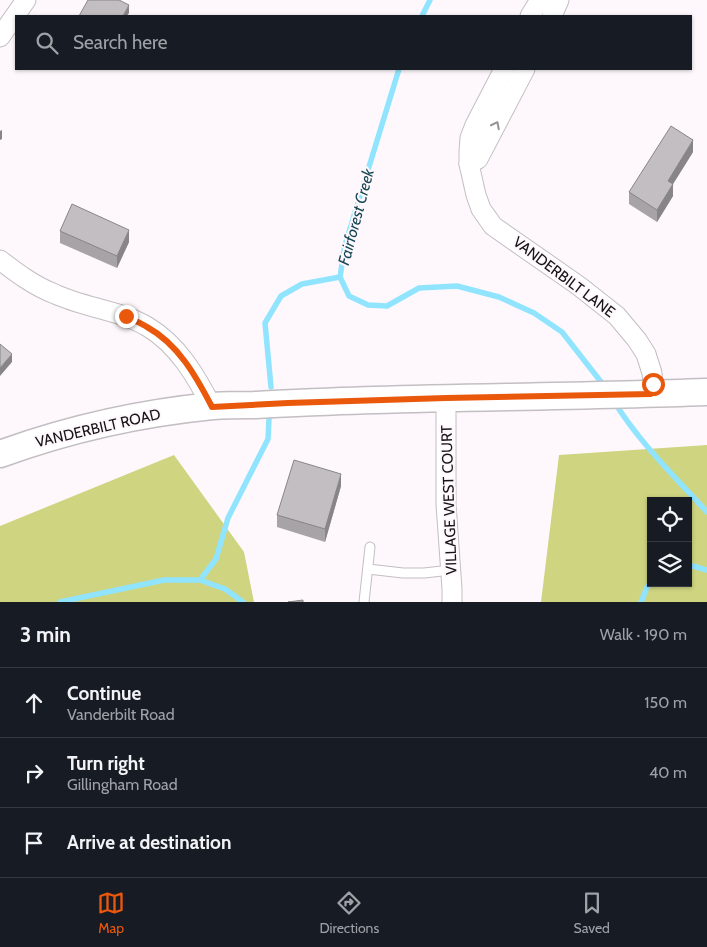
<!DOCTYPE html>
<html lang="en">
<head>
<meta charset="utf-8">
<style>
  :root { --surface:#171b24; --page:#20242c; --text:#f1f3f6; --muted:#9ea1a6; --line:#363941; --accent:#ea580c }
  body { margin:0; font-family:Cabin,sans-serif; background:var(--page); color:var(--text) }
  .controls { position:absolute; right:15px; bottom:15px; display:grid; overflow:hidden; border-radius:0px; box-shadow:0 1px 4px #0004 }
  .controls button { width:45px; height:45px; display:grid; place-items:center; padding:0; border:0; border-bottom:1px solid var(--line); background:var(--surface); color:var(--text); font:25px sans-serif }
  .stop { position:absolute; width:15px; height:15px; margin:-11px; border:4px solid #ea580c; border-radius:50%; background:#fff }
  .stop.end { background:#ea580c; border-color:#fff; box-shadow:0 1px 5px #0008 }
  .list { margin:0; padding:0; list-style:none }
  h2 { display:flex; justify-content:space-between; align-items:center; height:65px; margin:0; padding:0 20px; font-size:21px }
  h2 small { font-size:16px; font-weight:400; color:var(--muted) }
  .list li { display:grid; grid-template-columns:32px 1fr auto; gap:15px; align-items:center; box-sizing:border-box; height:70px; padding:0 20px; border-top:1px solid var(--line) }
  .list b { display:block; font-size:19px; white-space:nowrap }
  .list p { margin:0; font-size:16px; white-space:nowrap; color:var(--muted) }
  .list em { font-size:16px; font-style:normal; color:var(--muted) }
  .icon { flex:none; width:28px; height:28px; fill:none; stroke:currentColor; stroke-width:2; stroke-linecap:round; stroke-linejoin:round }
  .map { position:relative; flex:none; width:707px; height:602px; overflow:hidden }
  .search { position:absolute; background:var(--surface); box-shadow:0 1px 4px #0004; left:15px; right:15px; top:15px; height:55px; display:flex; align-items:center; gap:12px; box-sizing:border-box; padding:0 18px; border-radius:0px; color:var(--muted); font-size:19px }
  .sheet { height:275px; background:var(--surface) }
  nav { display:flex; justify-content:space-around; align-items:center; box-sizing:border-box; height:70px; border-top:1px solid var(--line); background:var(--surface); font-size:14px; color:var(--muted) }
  nav a { display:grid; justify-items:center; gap:2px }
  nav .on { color:var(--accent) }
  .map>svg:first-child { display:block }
  .green { fill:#ced480; fill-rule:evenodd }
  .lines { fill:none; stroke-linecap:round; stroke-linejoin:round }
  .stream { stroke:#91e4fe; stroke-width:5.5 }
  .lane-casing { stroke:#c3bec2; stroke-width:11 }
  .street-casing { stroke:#c3bec2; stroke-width:21 }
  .secondary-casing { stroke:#c3bec2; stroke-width:29 }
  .lane { stroke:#fff; stroke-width:9 }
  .street { stroke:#fff; stroke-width:19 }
  .secondary { stroke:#fff; stroke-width:26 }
  .wall { fill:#a8a3a7 }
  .shaded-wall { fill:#888588 }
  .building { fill:#c3bec2; stroke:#888588 }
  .oneway { stroke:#969596 }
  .route { stroke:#ea580c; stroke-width:6 }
  .labels { text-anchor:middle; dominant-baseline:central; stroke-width:4; stroke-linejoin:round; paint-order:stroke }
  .street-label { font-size:15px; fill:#161415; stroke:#fef8fd }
  .water-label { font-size:16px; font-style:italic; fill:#154654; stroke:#fef8fd }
</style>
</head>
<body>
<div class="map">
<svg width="707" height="602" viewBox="0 0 707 602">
  <rect width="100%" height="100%" fill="#fef8fd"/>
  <g class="green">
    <path d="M707 445V602H541L559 455ZM651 501H688V583H651Z"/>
    <path d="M174 455 244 552 254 602H0V526Z"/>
  </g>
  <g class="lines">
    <g class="stream">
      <path d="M422 16 430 0"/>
      <path d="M399 69 345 245 340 277 349 296 368 305 387 306 419 288 457 286 499 297 534 313 562 332 605 387"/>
      <path d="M271 387 265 323 281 296 302 284 340 277"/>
      <path d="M615 403C640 443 675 477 707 512"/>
      <path d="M688 567 693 566 707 570"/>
      <path d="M200 580 216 559 228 518 268 439 269 419"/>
      <path d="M60 602 164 580H200L225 589 243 602"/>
      <path d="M641 602 647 587 651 583"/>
    </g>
    <g class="lane-casing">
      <g id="lane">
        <path d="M368 569 403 573H424L451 570"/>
        <path d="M364 602 370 547"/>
      </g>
    </g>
    <g class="street-casing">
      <g id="street">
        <path d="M530 16 540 0"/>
        <path d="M552 16 559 0"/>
        <path d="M0 37 26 0"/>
        <path d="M504 69 475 125 470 138 469 151V164L476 195 481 209 493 226 579 286 617 316 637 340 646 354 652 373 653 384 651 394"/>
        <path d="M469 164 478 159 525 69"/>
        <path d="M0 260C17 273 34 286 55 294 85 308 120 310 148 327 178 345 196 376 212 407"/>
        <path d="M446 398V504L452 589V602"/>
      </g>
    </g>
    <g class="secondary-casing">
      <path id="secondary" d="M0 454C69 429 140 413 213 406 227 405 240 405 254 405 295 403 335 401 375 400 486 397 596 396 707 392"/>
    </g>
    <use href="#lane" class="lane"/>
    <use href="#street" class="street"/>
    <use href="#secondary" class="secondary"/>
  </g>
  <g class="wall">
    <path d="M693 152 673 184V196L657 222 629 204V192Z"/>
    <path d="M60 231 129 242 117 268 60 243Z"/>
    <path d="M341 486 325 542 277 527V515Z"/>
  </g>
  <g class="shaded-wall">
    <path d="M129 5V13L127 16H123Z"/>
    <path d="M2 130V139L0 140V131Z"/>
    <path d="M693 140V152L668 192 673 184V196L657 222V210L668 181Z"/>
    <path d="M129 230V242L117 268V256Z"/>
    <path d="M12 354V362L0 376V368Z"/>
    <path d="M341 474V486L325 542V529Z"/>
  </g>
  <g class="building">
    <path d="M88 0H119L129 5 123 16H79Z"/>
    <path d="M671 126 693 140 668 181 673 184 657 210 629 192Z"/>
    <path d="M72 204 129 230 117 256 60 231Z"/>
    <path d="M0 344 12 354 0 368Z"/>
    <path d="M294 460 341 474 325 529 277 515Z"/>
    <path d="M303 600V602H288Z"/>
  </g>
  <defs><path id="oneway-chevron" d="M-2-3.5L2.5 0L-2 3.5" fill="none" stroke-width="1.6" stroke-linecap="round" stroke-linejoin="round" transform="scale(1.25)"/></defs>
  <use class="oneway" href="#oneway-chevron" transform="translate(496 125) rotate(-63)"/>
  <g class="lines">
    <path class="route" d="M126 316C133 320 141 323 147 327 178 344 196 376 212 407L288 403 446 398 651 394 653 384"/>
  </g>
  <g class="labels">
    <g class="street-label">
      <text transform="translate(564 277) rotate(37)">VANDERBILT LANE</text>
      <text transform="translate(98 428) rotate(-13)">VANDERBILT ROAD</text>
      <text transform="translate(449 500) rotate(-92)">VILLAGE WEST COURT</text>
    </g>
    <g class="water-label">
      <text transform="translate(356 217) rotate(-75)">Fairforest Creek</text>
    </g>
  </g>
</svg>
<div class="controls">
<button><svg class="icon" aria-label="locate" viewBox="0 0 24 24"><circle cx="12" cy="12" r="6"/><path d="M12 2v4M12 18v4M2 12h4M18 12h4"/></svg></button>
<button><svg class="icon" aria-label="layers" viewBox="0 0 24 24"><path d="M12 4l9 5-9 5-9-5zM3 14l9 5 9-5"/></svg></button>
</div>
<div class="stop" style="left:653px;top:384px"></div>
<div class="stop end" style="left:126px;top:316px"></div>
<div class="search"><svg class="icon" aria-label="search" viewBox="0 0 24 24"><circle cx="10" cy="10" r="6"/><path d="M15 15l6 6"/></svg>Search here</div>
</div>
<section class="sheet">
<h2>3 min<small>Walk · 190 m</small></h2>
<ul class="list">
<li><svg class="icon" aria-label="ahead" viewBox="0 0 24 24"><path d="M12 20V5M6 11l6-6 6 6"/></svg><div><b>Continue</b><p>Vanderbilt Road</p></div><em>150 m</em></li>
<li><svg class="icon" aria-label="right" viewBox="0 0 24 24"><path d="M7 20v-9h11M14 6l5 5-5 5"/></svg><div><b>Turn right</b><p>Gillingham Road</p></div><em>40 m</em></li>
<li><svg class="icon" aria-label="arrive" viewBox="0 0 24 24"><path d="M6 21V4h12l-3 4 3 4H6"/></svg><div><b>Arrive at destination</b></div></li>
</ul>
</section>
<nav>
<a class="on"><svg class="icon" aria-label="map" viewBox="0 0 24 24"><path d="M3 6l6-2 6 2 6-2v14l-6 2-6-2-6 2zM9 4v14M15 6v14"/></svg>Map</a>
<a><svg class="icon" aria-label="directions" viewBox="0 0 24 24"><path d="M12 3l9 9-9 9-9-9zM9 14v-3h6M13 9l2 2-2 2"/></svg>Directions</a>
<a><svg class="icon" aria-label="saved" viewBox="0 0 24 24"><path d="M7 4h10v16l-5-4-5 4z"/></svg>Saved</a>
</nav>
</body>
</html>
